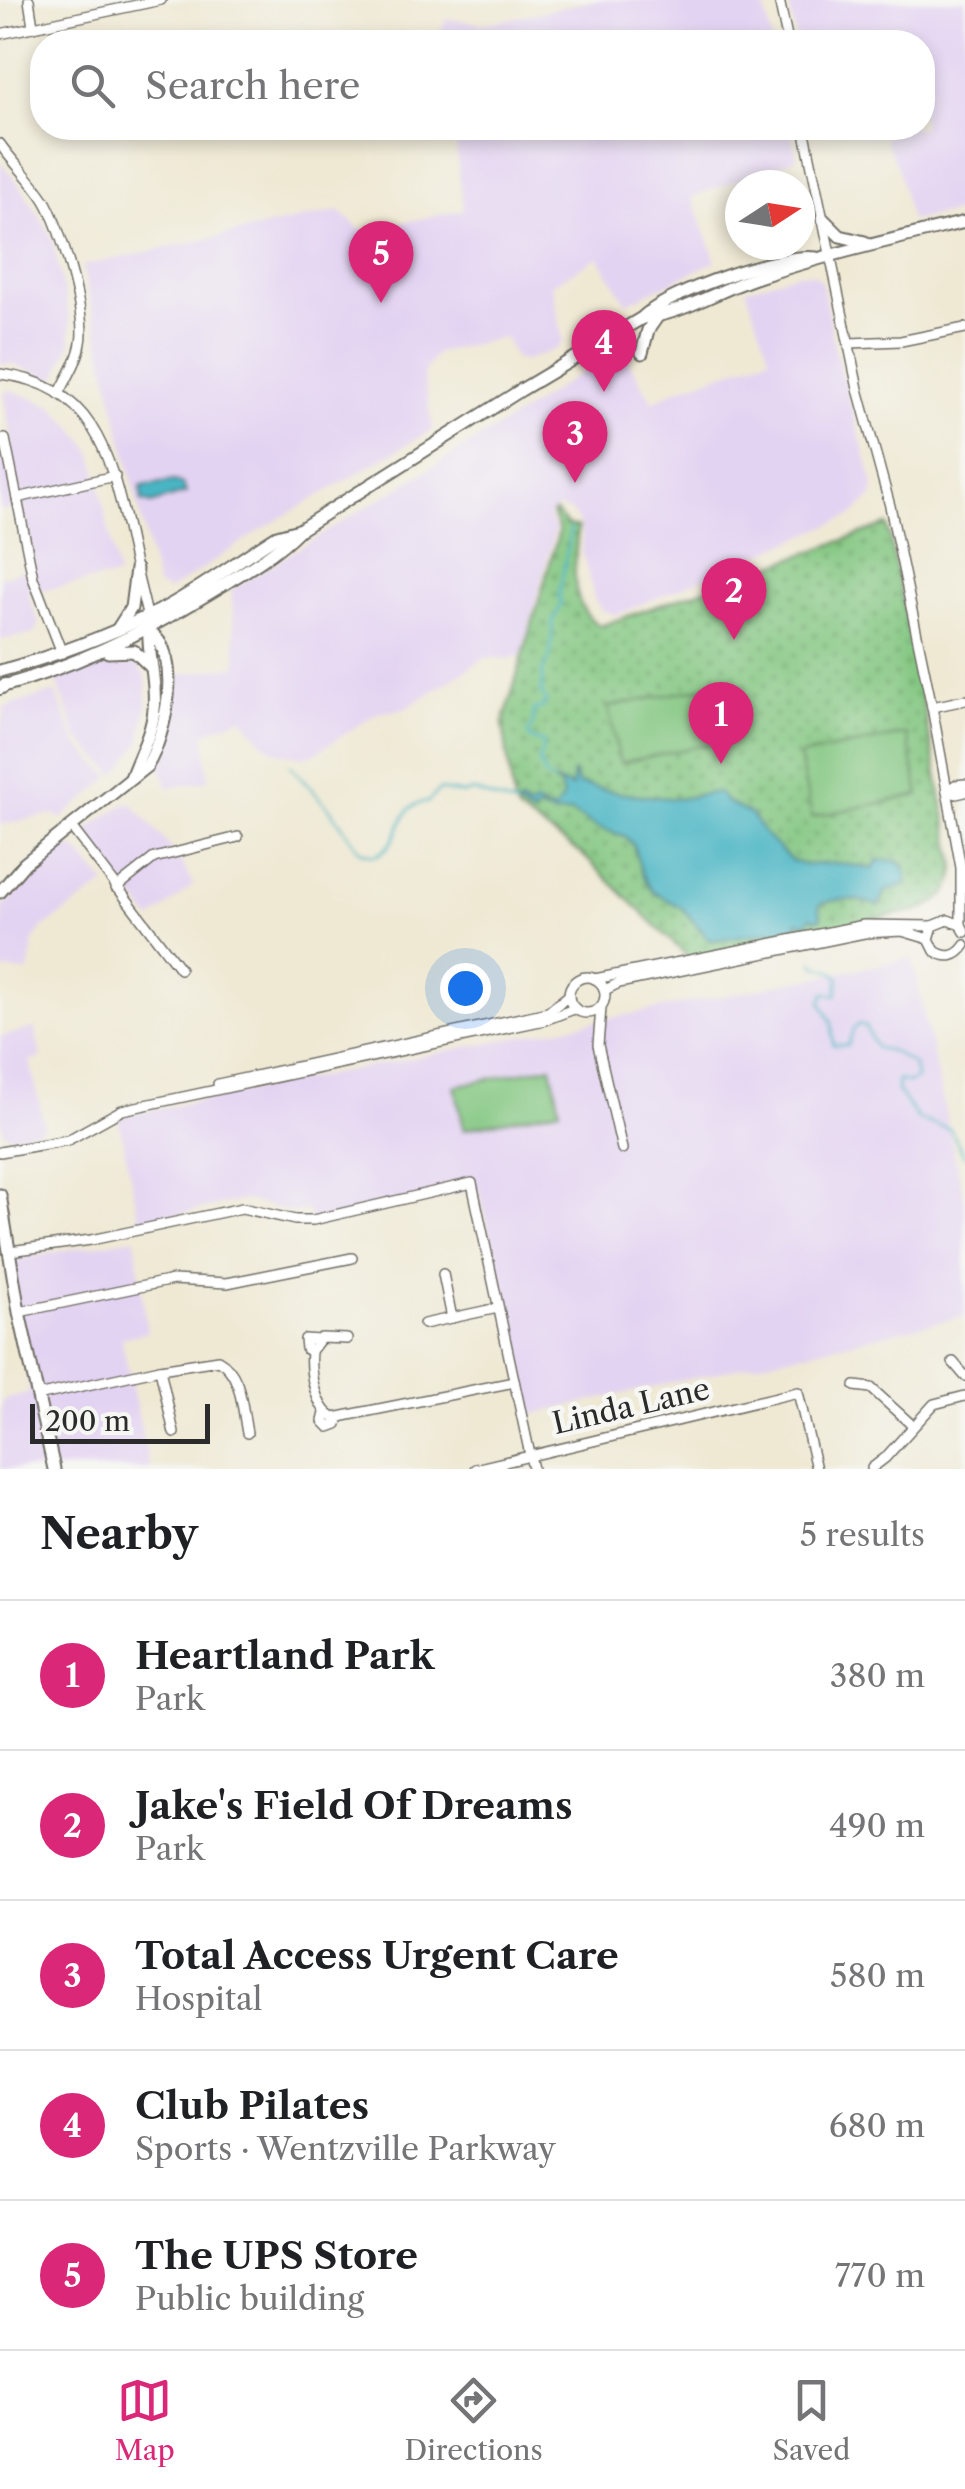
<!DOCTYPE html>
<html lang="en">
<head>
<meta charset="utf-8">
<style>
  :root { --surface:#fff; --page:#f2f2f2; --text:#202124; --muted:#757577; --line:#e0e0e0; --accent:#db2777 }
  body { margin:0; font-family:"Libre Caslon Text",serif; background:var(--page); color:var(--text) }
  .compass { position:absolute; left:725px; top:170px; width:90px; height:90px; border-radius:50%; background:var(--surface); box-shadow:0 5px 15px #0003; rotate:78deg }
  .scale { position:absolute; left:30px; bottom:25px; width:180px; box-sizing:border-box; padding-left:10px; border:5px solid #2b2b2b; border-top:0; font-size:28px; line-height:35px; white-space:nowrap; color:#2b2b2b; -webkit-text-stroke:8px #f6f6f2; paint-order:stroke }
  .you { position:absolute; left:465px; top:988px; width:35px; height:35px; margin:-25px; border:8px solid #fff; border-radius:50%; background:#1a73e8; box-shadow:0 0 0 15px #1a73e833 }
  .badge { display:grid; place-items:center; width:65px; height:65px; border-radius:50%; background:var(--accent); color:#fff; font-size:32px; font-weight:700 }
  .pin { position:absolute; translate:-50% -82px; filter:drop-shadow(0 2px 5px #0008) }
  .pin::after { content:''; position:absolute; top:52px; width:35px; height:30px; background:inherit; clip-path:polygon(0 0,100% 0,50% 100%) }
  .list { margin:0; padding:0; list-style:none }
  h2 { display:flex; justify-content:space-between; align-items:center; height:130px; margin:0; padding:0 40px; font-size:42px }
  h2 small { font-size:32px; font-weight:400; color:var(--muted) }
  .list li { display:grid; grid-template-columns:65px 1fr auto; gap:30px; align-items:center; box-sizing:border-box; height:150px; padding:0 40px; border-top:2px solid var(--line) }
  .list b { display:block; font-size:38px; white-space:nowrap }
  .list p { margin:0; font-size:32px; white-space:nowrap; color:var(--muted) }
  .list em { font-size:32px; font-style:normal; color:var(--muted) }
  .icon { flex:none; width:55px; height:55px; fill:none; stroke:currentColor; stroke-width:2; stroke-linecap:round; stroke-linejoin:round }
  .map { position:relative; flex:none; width:965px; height:1469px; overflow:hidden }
  .search { position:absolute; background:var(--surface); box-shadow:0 5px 15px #0003; left:30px; right:30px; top:30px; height:110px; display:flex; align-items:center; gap:25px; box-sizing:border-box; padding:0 35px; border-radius:40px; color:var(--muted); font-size:38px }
  .sheet { height:880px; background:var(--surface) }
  nav { display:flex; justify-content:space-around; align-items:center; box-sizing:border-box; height:140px; border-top:2px solid var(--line); background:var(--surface); font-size:28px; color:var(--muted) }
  nav a { display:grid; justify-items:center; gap:5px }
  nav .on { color:var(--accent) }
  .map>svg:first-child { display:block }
  .built { fill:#e3d3f2 }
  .grass { fill:url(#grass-dots); stroke:#567856; stroke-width:2.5 }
  .pitch { fill:#82c680; stroke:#567856; stroke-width:2.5 }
  .water { fill:#48b5c4; stroke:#3a7078; stroke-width:2.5 }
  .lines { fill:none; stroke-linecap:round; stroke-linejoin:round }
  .stream { stroke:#48b5c4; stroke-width:2.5 }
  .minor-casing { stroke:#706e66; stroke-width:12 }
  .major-casing { stroke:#706e66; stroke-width:15 }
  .highway-casing { stroke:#706e66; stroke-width:16 }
  .minor { stroke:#fff; stroke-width:9 }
  .major { stroke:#fff; stroke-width:11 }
  .highway { stroke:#fff; stroke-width:12 }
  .labels { text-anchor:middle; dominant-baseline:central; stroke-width:9; stroke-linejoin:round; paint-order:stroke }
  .street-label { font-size:30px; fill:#2b2b2b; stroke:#f6f6f2 }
</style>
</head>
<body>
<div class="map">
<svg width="965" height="1469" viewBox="0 0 965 1469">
  <defs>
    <pattern id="grass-dots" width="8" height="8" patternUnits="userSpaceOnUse" patternTransform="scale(2.5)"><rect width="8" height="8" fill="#82c680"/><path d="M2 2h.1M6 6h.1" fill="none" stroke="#6ba169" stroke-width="1.8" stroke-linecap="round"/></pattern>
  </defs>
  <rect width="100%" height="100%" fill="#f6f6f2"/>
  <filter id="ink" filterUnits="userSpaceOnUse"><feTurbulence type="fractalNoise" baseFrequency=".01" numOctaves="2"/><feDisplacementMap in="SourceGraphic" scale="20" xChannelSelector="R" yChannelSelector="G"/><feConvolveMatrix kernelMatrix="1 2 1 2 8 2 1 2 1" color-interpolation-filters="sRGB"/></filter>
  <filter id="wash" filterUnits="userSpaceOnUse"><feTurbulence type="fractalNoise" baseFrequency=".0048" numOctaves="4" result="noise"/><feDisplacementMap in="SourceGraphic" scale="40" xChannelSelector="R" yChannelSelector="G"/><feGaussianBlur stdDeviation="2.25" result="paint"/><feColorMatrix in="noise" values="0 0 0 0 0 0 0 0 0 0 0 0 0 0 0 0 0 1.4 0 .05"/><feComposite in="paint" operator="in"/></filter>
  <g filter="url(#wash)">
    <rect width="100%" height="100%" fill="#efe9d4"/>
    <g class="built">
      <path d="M596 0H763L772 42H439L438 36 447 19 485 24Z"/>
      <path d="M788 0H965V210L910 221 898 168 885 142 881 128H922V42H797Z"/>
      <path d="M454 128H790L797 158 692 197 716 261 627 303 598 257 552 284 563 342 556 349 524 361 515 359 505 337 436 353 423 374 433 429 259 531 169 591 157 586 82 266 339 211 362 231 463 210Z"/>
      <path d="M0 162 22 188 52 237 69 316 71 343 55 380 12 364H0Z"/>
      <path d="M798 273 814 274 822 282 835 351 874 485 872 497 851 516 616 615 602 610 595 601 582 551 583 538 578 520 571 512 558 507 548 515 555 530 521 655 508 659 487 657 405 709 377 713 314 754 302 757 275 751 265 744 242 717 204 733 209 780 168 788 160 764 178 674 237 666 231 590 523 412 607 355H619L627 359 653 402 678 389 770 357 746 289Z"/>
      <path d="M11 390 53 406 85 441 94 458 118 576 28 593 39 625 34 634 0 640V577L35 567 21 507 0 511V448L13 447 3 393Z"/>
      <path d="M119 655 131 657 146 677 147 705 140 743 116 775 78 738 56 680Z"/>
      <path d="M55 692 77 744 111 777 61 819 54 814 0 825V738L5 707Z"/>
      <path d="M132 803 180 859 193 885 151 920 84 832 123 805Z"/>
      <path d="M67 848H75L106 884 43 928 34 940 29 972 0 970 3 907 35 873Z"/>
      <path d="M912 958 965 1204V1316L530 1415 479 1188 312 1226 307 1210 290 1212 245 1200 140 1222 118 1117Z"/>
      <path d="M35 1028 41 1058 30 1061 44 1124 40 1130 13 1136 4 1133 0 1116V1037Z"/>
      <path d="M135 1238 147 1332 121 1338 150 1469H0L2 1401 30 1392 5 1261Z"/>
    </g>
    <path class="grass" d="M555 512 567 525 578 528C575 564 566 604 600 626L887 525 955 864C955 889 945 899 923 909L689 958 582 854 519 812 514 804 503 724 559 531 552 514Z"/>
    <g class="pitch">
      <path d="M716 685 727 740 620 763 608 707Z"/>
      <path d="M907 734 919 795 812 817 799 756Z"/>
      <path d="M551 1066 560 1109 464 1129 455 1086Z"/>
    </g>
    <g class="water">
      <path d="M174 481 183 485 186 493 151 504 142 501 141 486Z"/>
      <path d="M573 771 578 784 620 793 678 799 717 792 727 802 751 815 767 837 792 861 805 865 839 863 873 869 878 860 898 861 906 869 907 884 886 891 879 906C860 899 837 897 819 905L821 918 816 920 811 917 806 924 798 921V925L792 928 710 941 682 908 652 891 642 874 633 845 625 836 598 828 572 813 553 814 538 809 532 815 517 805 520 803 529 808 536 803 546 810 556 809 563 797 560 786 553 781 572 787Z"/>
    </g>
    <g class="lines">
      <g class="stream">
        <path d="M290 765 330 809 360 851 375 856C408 840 394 803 428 802L439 790 465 794 473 791 516 806"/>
        <path d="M553 781 546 777 539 762 544 743 531 739 528 733 533 724 534 709 542 708 547 701 542 695V672L550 657 553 620 561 605 559 595 571 528"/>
        <path d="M814 961 815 965 831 970 839 977 837 995 825 993 821 1002 832 1023 833 1045H848L854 1028 860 1024 865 1026 876 1048 892 1051 914 1065 916 1079 909 1083 898 1080 897 1091 919 1120 950 1129 965 1157"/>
      </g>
    </g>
  </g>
  <g filter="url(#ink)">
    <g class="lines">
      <g class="minor-casing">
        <g id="minor">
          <path d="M29 0 33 26"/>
          <path d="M779 0 788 42"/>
          <path d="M0 34 161 0"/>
          <path d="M804 128 858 389 890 506 932 707 961 868V925"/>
          <path d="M0 144C14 164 31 179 44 199 60 224 87 315 81 343 78 361 67 378 59 394"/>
          <path d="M849 343 901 341 965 328"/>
          <path d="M0 374C92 384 109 452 127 528 133 559 141 589 148 619"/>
          <path d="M0 440 5 439 33 578 62 653"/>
          <path d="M17 498 115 476"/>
          <path d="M932 707 965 700"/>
          <path d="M947 791 955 785 965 784"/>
          <path d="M951 791 956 794 965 792"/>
          <path d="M72 828 180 969"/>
          <path d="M116 888 154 858 238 837"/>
          <path d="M965 932 961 925 948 920 933 926 929 939 935 951C947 959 957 957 965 945"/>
          <circle cx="587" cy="995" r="18"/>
          <path d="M595 979 864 925 933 926"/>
          <path d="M605 990 619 983 864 933 902 931 929 939"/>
          <path d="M601 1008 598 1045 622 1149"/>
          <path d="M218 1084 548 1012 568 996"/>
          <path d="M0 1152 68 1140 122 1110 545 1020 574 1009"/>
          <path d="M10 1251 91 1240 242 1208 295 1220H313L472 1183 533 1469"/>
          <path d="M443 1274 452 1318"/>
          <path d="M19 1312 173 1280 227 1283 352 1258"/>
          <path d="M424 1324 498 1308"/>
          <path d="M347 1339 321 1338 311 1351C309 1371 315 1409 334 1418L514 1382"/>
          <path d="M311 1352 306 1349 305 1339 319 1340"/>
          <path d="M953 1362 965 1376"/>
          <path d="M160 1369 218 1360C242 1373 242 1408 247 1433"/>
          <path d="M855 1386 871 1388 913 1426"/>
          <path d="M37 1396 160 1369 174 1433"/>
          <path d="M325 1413 323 1421 329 1427 337 1424 339 1418"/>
          <path d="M872 1468 885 1458 934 1404 965 1396"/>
          <path d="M475 1469 798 1392 816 1469"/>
        </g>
      </g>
      <g class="major-casing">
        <g id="major">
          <path d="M822 218 840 236 865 242"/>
          <path d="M642 318C681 315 720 289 758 277 825 255 895 239 965 222"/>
          <path d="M642 353 648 330 657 317"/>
          <path d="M117 630 131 608 136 569"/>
          <path d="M108 652 134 651 152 668"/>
          <path d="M0 671C55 656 107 636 159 611 200 590 238 560 277 536L295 531"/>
          <path d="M0 687C76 666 144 633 211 592 242 573 273 556 299 530L521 390 642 318C666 293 782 252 816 258"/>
          <path d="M131 778C139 755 152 734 154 709 157 681 147 654 149 628"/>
          <path d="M0 892 25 863 147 766C165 736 184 656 150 632"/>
          <path d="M0 1195 19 1312 54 1469"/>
        </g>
      </g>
      <g class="highway-casing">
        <path id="highway" d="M0 688 5 685"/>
      </g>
      <use href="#minor" class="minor"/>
      <use href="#major" class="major"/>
      <use href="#highway" class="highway"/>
    </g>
  </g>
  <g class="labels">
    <g class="street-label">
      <text transform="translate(631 1406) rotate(-13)">Linda Lane</text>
    </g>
  </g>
</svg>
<svg class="compass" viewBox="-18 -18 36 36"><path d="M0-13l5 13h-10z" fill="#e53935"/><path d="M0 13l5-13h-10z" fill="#757577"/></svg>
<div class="scale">200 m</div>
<div class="you"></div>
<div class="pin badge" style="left:721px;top:764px">1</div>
<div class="pin badge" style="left:734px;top:640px">2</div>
<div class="pin badge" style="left:575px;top:483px">3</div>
<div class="pin badge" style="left:604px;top:392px">4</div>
<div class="pin badge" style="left:381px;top:303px">5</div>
<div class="search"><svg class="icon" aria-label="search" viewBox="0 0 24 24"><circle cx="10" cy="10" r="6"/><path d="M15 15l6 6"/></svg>Search here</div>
</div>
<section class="sheet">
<h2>Nearby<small>5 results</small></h2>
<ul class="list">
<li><span class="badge">1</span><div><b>Heartland Park</b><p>Park</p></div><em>380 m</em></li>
<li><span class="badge">2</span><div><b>Jake's Field Of Dreams</b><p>Park</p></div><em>490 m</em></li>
<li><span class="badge">3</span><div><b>Total Access Urgent Care</b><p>Hospital</p></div><em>580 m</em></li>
<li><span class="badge">4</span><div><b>Club Pilates</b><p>Sports · Wentzville Parkway</p></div><em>680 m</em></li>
<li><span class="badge">5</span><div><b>The UPS Store</b><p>Public building</p></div><em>770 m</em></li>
</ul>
</section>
<nav>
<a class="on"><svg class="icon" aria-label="map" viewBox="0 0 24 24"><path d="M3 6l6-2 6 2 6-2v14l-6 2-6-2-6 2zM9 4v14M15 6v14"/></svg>Map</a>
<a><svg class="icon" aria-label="directions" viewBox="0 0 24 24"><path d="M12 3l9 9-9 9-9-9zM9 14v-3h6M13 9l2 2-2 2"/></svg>Directions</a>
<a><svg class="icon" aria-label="saved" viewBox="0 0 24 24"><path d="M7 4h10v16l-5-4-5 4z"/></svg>Saved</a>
</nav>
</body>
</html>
